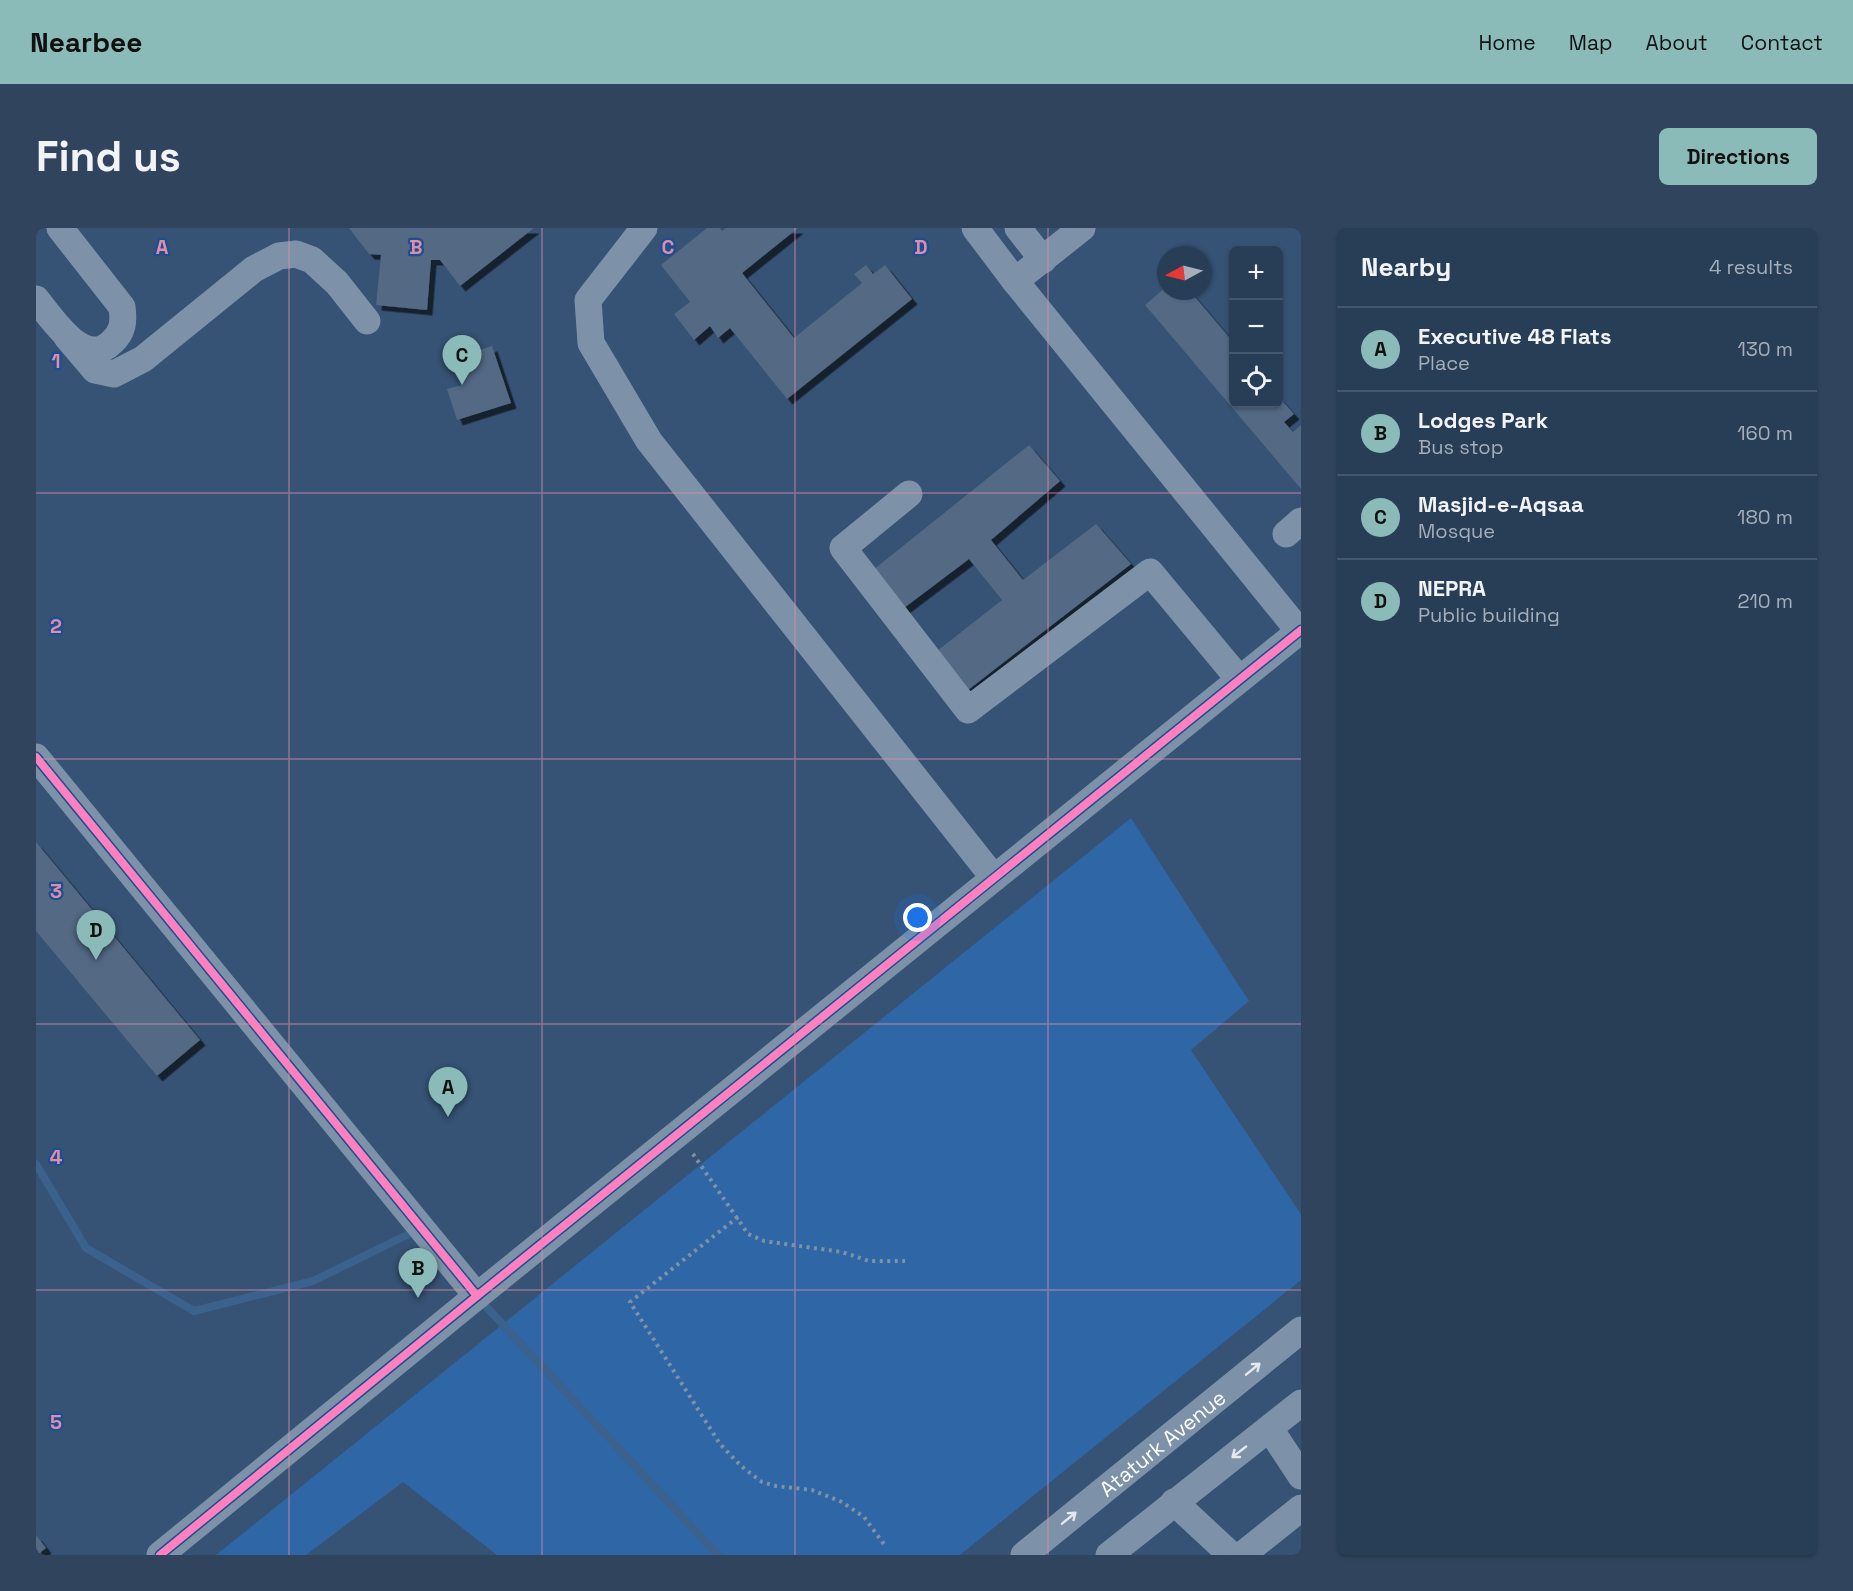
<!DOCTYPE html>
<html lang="en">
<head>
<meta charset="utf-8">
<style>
  :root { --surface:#283e57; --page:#30455d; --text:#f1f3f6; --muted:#a5aeba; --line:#44576d; --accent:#8bbbb9 }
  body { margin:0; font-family:"Space Grotesk",sans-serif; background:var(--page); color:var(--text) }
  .controls { position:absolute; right:18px; top:18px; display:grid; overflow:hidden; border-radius:9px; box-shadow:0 2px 4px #0004 }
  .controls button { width:54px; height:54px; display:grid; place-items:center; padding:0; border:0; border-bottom:2px solid var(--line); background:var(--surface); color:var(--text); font:30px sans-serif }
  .compass { position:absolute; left:1121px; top:18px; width:54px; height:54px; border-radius:50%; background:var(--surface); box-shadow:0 2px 4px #0004; rotate:263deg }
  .you { position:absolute; left:882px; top:690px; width:21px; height:21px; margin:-15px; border:4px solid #fff; border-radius:50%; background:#1a73e8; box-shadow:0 0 0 9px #1a73e833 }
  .badge { display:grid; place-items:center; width:39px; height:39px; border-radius:50%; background:var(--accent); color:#111; font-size:20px; font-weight:700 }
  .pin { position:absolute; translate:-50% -50px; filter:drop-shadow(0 2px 3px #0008) }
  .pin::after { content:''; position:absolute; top:32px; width:21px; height:18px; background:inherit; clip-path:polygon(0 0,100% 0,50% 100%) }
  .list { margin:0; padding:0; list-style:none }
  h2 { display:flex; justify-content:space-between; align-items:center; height:78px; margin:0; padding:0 24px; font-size:26px }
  h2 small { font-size:20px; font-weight:400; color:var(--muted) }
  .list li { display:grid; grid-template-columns:39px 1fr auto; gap:18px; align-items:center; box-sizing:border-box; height:84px; padding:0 24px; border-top:2px solid var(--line) }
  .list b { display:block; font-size:22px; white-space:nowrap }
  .list p { margin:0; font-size:20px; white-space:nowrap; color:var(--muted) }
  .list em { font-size:20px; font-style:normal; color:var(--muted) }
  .icon { flex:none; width:33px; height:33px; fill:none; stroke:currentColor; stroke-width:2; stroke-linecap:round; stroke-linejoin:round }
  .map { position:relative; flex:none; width:1265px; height:1327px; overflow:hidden; border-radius:9px }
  header { display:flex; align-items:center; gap:36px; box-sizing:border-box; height:84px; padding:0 30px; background:var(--accent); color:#111 }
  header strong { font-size:28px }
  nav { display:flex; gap:33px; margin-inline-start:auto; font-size:21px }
  .intro { display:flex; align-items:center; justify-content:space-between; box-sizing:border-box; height:144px; padding:0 36px }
  h1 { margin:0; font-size:42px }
  .button { padding:15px 27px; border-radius:9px; background:var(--accent); color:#111; font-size:21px; font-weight:700 }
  main { display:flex; gap:36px; padding:0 36px }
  aside { flex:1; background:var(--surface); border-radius:9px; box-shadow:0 2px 4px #0004 }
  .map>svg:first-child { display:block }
  .green { fill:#2f66a5 }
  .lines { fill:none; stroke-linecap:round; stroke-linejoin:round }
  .stream { stroke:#3b618d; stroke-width:8 }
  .building { fill:#526984; filter:url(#shadow) }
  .path { stroke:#7d92a8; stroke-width:4; stroke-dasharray:3 4.5; stroke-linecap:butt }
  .minor { stroke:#7d92a8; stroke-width:27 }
  .cycleway-casing { stroke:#1b4f8f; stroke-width:11 }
  .cycleway { stroke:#ff80c0; stroke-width:8 }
  .oneway { stroke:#e5e9ee }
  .grid { fill:none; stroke:#e08cad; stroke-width:1.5; stroke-opacity:0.55 }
  .labels { text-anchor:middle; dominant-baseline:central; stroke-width:4.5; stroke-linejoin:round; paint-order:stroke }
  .street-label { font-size:21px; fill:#fff; stroke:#1b4f8f }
  .grid-label { font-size:20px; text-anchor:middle; font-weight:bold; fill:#e08cad; stroke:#1b4f8f; stroke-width:4.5; stroke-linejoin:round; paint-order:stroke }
</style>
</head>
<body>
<header>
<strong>Nearbee</strong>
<nav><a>Home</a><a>Map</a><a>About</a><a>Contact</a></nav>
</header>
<div class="intro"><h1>Find us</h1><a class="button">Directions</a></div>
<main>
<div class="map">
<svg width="1265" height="1327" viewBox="0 0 1265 1327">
  <defs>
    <filter id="shadow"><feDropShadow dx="5.5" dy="5.5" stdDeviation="0" flood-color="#0009"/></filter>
  </defs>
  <rect width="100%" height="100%" fill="#365274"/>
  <path class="green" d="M1095 590 1213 773 1155 822 1265 986V1052L924 1327H461L367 1254 270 1327H180Z"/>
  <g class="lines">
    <g class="stream">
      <path d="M0 936 50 1020 158 1083 277 1053 379 1003"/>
      <path d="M443 1071 682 1327"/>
    </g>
  </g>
  <g class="building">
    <path d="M313 0H498L424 58 404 32H395L391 82 340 77 345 27 333 26Z"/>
    <path d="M671 0H684L686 3 690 0H762L706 45 758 110 826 55 818 46 830 37 837 46 849 37 876 71 751 171 694 100 682 110 674 98 658 112 638 86 654 74 625 37Z"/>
    <path d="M1130 59V63H1154L1198 115V176H1242V168L1258 186 1248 194 1257 204 1265 197V261L1109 77Z"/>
    <path d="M456 118 475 175 421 192 411 161 426 157 417 131Z"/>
    <path d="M993 217 1024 253 955 312 987 352 1060 296 1095 336 932 462 901 423 966 372 933 331 868 380 837 342Z"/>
    <path d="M0 614 164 812 121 848 0 703Z"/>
    <path d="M0 1307 10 1320 1 1327H0Z"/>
  </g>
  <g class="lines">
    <g class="path">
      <path d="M657 926 712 1006 728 1013 806 1024 833 1033H869"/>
      <path d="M702 989 594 1074 684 1216 705 1238 726 1254 740 1258 776 1262 806 1274 828 1289 850 1319"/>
    </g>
    <g class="minor">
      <path d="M608 0 552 72 555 115 613 213 958 650"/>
      <path d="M939 0 979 53 1263 403"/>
      <path d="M982 0 1007 32"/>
      <path d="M979 53 1046 0"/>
      <path d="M0 71C16 90 48 142 76 114 87 104 88 94 86 79L24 0"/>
      <path d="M31 109 59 142 78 146 107 131 218 41 243 28 260 26 276 32 301 55 331 93"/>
      <path d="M873 266 807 320 932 482 1114 344 1203 451"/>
      <path d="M1250 306 1265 293"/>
      <path d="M0 529 441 1068"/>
      <path d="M1234 1201 1265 1248"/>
      <path d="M1138 1274 1195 1327"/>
      <path d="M124 1327 441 1068 1265 402"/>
      <path id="s1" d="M988 1327 1265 1102"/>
      <path d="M1073 1327 1265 1175"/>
      <path d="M1206 1327 1265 1280"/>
    </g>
    <g class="cycleway-casing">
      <g id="cycleway">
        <path d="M0 529 441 1068"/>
        <path d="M124 1327 441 1068 1265 402"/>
      </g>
    </g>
    <use href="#cycleway" class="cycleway"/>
  </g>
  <defs><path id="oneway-shaft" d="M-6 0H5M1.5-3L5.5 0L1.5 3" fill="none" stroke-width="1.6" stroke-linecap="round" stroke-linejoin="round" transform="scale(1.5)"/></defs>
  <g class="oneway">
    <use href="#oneway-shaft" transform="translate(1217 1141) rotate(-39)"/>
    <use href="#oneway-shaft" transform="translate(1203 1224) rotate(142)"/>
    <use href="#oneway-shaft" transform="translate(1033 1290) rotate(-39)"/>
  </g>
  <path class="grid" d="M253 0V1327M506 0V1327M759 0V1327M1012 0V1327M0 265H1265M0 531H1265M0 796H1265M0 1062H1265"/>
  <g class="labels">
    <g class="street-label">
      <text stroke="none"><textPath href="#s1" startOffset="178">Ataturk Avenue</textPath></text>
    </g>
  </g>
  <g class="grid-label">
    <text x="126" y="26">A</text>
    <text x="380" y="26">B</text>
    <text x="632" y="26">C</text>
    <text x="885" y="26">D</text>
    <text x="20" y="140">1</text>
    <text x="20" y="405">2</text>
    <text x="20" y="670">3</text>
    <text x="20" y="936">4</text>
    <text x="20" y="1201">5</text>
  </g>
</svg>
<div class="controls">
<button>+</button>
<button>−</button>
<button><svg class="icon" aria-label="locate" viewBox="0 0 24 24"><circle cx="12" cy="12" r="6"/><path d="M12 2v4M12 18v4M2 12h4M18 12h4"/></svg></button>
</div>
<svg class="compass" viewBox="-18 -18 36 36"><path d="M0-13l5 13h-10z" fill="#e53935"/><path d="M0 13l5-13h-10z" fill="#a5aeba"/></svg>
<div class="you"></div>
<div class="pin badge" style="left:412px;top:889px">A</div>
<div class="pin badge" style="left:382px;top:1070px">B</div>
<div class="pin badge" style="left:426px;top:157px">C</div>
<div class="pin badge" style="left:60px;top:732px">D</div>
</div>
<aside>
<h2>Nearby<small>4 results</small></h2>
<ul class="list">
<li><span class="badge">A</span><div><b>Executive 48 Flats</b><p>Place</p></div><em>130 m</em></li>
<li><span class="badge">B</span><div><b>Lodges Park</b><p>Bus stop</p></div><em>160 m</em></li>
<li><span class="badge">C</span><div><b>Masjid-e-Aqsaa</b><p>Mosque</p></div><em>180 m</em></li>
<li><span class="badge">D</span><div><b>NEPRA</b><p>Public building</p></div><em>210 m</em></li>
</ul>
</aside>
</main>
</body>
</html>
